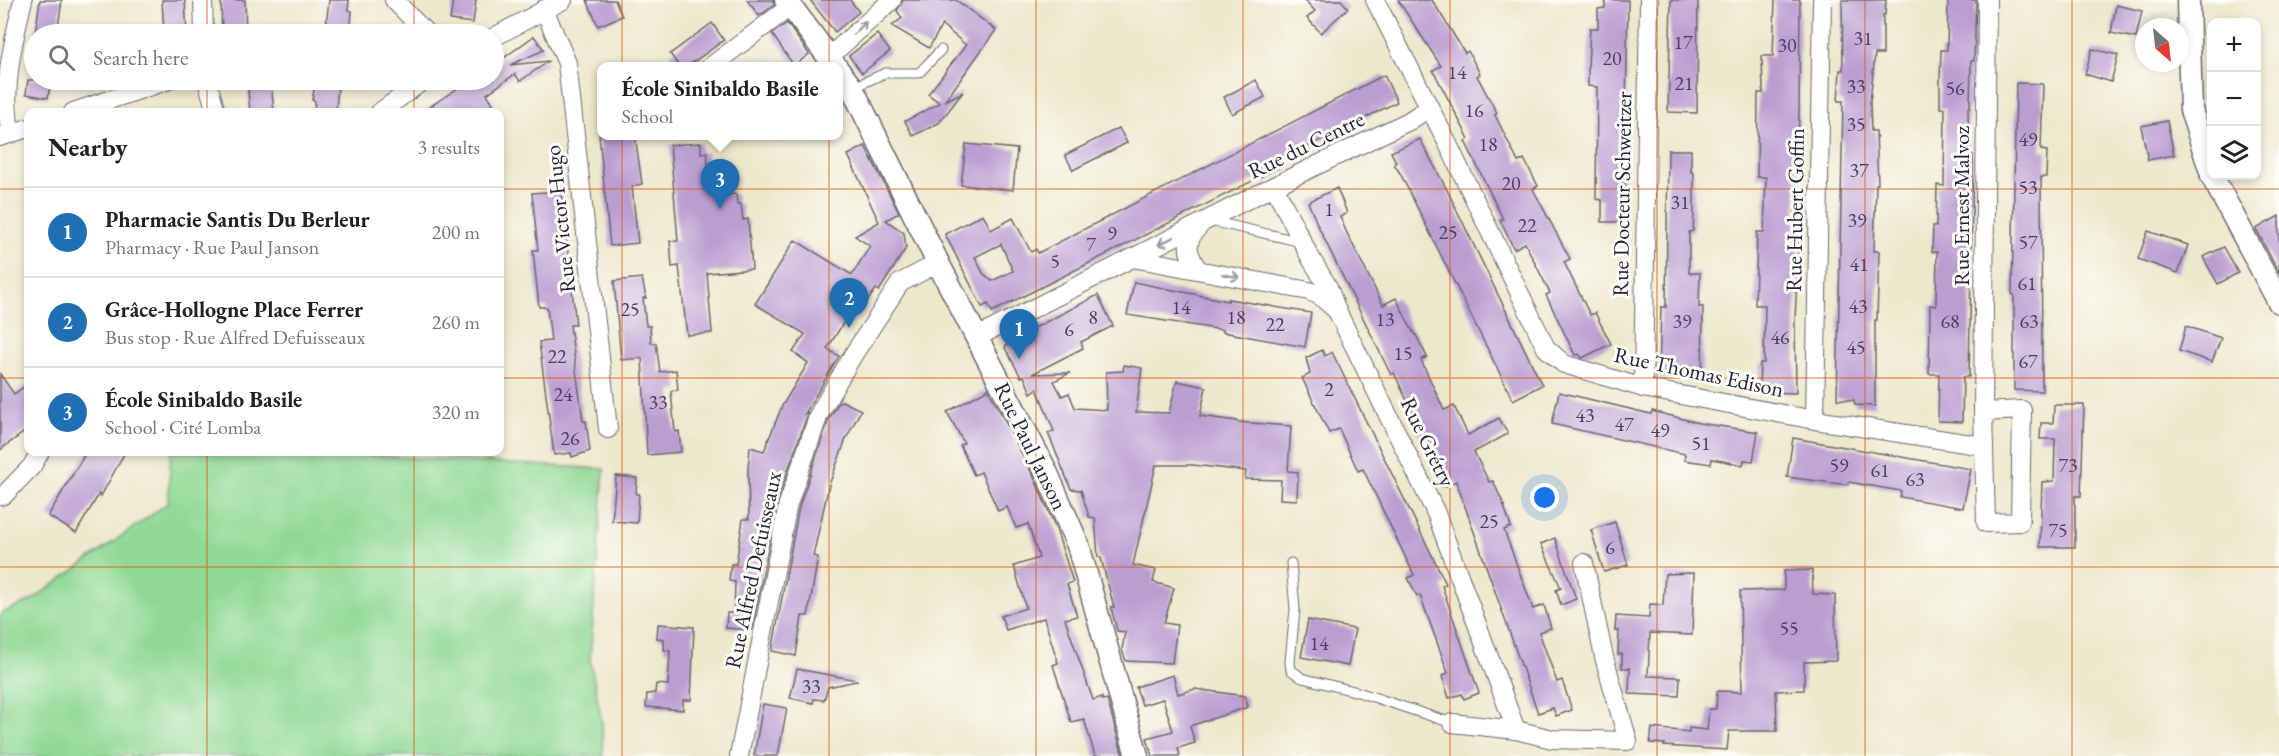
<!DOCTYPE html>
<html lang="en">
<head>
<meta charset="utf-8">
<style>
  :root { --surface:#fff; --page:#f2f2f2; --text:#202124; --muted:#757577; --line:#e0e0e0; --accent:#1f6fb2 }
  body { margin:0; font-family:"EB Garamond",serif; background:var(--page); color:var(--text) }
  .controls { position:absolute; right:18px; top:18px; display:grid; overflow:hidden; border-radius:12px; box-shadow:0 3px 9px #0003 }
  .controls button { width:54px; height:54px; display:grid; place-items:center; padding:0; border:0; border-bottom:2px solid var(--line); background:var(--surface); color:var(--text); font:30px sans-serif }
  .compass { position:absolute; left:2135px; top:18px; width:54px; height:54px; border-radius:50%; background:var(--surface); box-shadow:0 3px 9px #0003; rotate:152deg }
  .you { position:absolute; left:1545px; top:498px; width:21px; height:21px; margin:-15px; border:4px solid #fff; border-radius:50%; background:#1a73e8; box-shadow:0 0 0 9px #1a73e833 }
  .badge { display:grid; place-items:center; width:39px; height:39px; border-radius:50%; background:var(--accent); color:#fff; font-size:20px; font-weight:700 }
  .pin { position:absolute; translate:-50% -50px; filter:drop-shadow(0 2px 3px #0008) }
  .pin::after { content:''; position:absolute; top:32px; width:21px; height:18px; background:inherit; clip-path:polygon(0 0,100% 0,50% 100%) }
  .popup { position:absolute; left:597px; top:62px; width:246px; height:78px; box-sizing:border-box; display:grid; place-content:center; border-radius:12px; background:var(--surface); filter:drop-shadow(0 2px 4px #0005); font-size:20px; white-space:nowrap; color:var(--muted) }
  .popup b { font-size:22px; color:var(--text) }
  .popup::after { content:''; position:absolute; left:50%; top:100%; margin-left:-12px; border:12px solid transparent; border-top-color:var(--surface) }
  .list { margin:0; padding:0; list-style:none }
  h2 { display:flex; justify-content:space-between; align-items:center; height:78px; margin:0; padding:0 24px; font-size:26px }
  h2 small { font-size:20px; font-weight:400; color:var(--muted) }
  .list li { display:grid; grid-template-columns:39px 1fr auto; gap:18px; align-items:center; box-sizing:border-box; height:90px; padding:0 24px; border-top:2px solid var(--line) }
  .list b { display:block; font-size:22px; white-space:nowrap }
  .list p { margin:0; font-size:20px; white-space:nowrap; color:var(--muted) }
  .list em { font-size:20px; font-style:normal; color:var(--muted) }
  .icon { flex:none; width:33px; height:33px; fill:none; stroke:currentColor; stroke-width:2; stroke-linecap:round; stroke-linejoin:round }
  .map { position:relative; flex:none; width:2279px; height:756px; overflow:hidden }
  .search { position:absolute; background:var(--surface); box-shadow:0 3px 9px #0003; left:24px; top:24px; width:480px; height:66px; display:flex; align-items:center; gap:15px; box-sizing:border-box; padding:0 21px; border-radius:33px; color:var(--muted); font-size:22px }
  .panel { position:absolute; background:var(--surface); box-shadow:0 3px 9px #0003; left:24px; top:108px; width:480px; height:348px; border-radius:12px }
  .map>svg:first-child { display:block }
  .green { fill:#90d994; stroke:#597e68; stroke-width:1.5 }
  .building { fill:#bb9dd2; fill-rule:evenodd }
  .lines { fill:none; stroke-linecap:round; stroke-linejoin:round }
  .service-casing { stroke:#69676d; stroke-width:11 }
  .minor-casing { stroke:#69676d; stroke-width:20 }
  .tertiary-casing { stroke:#69676d; stroke-width:25 }
  .service { stroke:#fff; stroke-width:9 }
  .minor { stroke:#fff; stroke-width:18 }
  .tertiary { stroke:#fff; stroke-width:22 }
  .oneway { stroke:#9c9ca7 }
  .grid { fill:none; stroke:#de560e; stroke-width:1.5; stroke-opacity:0.55 }
  .labels { text-anchor:middle; dominant-baseline:central; stroke-width:6; stroke-linejoin:round; paint-order:stroke }
  .number-label { font-size:20px; fill:#484161 }
  .street-label { font-size:22px; fill:#22223b; stroke:#fdfcf7 }
</style>
</head>
<body>
<div class="map">
<svg width="2279" height="756" viewBox="0 0 2279 756">
  <rect width="100%" height="100%" fill="#fdfcf7"/>
  <filter id="ink" filterUnits="userSpaceOnUse"><feTurbulence type="fractalNoise" baseFrequency=".0167" numOctaves="2"/><feDisplacementMap in="SourceGraphic" scale="12" xChannelSelector="R" yChannelSelector="G"/><feConvolveMatrix kernelMatrix="1 2 1 2 8 2 1 2 1" color-interpolation-filters="sRGB"/></filter>
  <filter id="wash" filterUnits="userSpaceOnUse"><feTurbulence type="fractalNoise" baseFrequency=".008" numOctaves="4" result="noise"/><feDisplacementMap in="SourceGraphic" scale="24" xChannelSelector="R" yChannelSelector="G"/><feGaussianBlur stdDeviation="1.35" result="paint"/><feColorMatrix in="noise" values="0 0 0 0 0 0 0 0 0 0 0 0 0 0 0 0 0 1.4 0 .05"/><feComposite in="paint" operator="in"/></filter>
  <g filter="url(#wash)">
    <rect width="100%" height="100%" fill="#ede7cb"/>
    <path class="green" d="M171 452H312L604 469 590 659 602 722 603 756H0V614L32 600 168 503Z"/>
    <g id="blocks">
      <g class="building">
        <path d="M40 0H62L57 34H35Z"/>
        <path d="M162 0H185L187 34H164Z"/>
        <path d="M221 0H245L246 34H222Z"/>
        <path d="M329 0H349L348 10 352 11 350 34H325Z"/>
        <path d="M453 0H476L473 23 450 20Z"/>
        <path d="M587 0H615L622 16 598 26Z"/>
        <path d="M747 0H773L774 5 759 16Z"/>
        <path d="M810 0H850L859 12 835 32Z"/>
        <path d="M903 0H956L996 30 945 101 963 92 939 123 913 136 905 121 940 103 928 94 966 45 942 25 929 48 892 26 902 18 897 11Z"/>
        <path d="M1305 0H1341L1348 8 1321 33 1307 18 1315 11Z"/>
        <path d="M1398 0H1432L1465 53 1468 51 1480 74 1477 76 1497 113 1495 115 1518 162 1524 159 1538 186 1533 189 1570 259 1564 262 1590 315 1595 313 1611 344 1582 358 1579 354 1575 355 1546 295 1550 293 1525 243 1514 249 1500 220 1503 219 1465 141 1469 139 1433 70 1441 66Z"/>
        <path d="M1605 0H1628L1624 222H1602V200L1596 199 1597 87 1588 86V67L1590 28H1598V9L1605 8Z"/>
        <path d="M1671 0H1698L1697 113 1668 112Z"/>
        <path d="M1775 0H1800L1799 117 1796 195 1795 232H1799L1795 320 1796 393 1759 392 1760 363H1764L1765 305H1755L1757 232H1764L1766 177H1757L1758 93H1763L1762 56H1773Z"/>
        <path d="M1842 0H1886L1885 15H1883V54H1875L1870 102 1871 131H1876L1878 184H1876L1874 251H1879L1877 320H1875V406L1855 405 1854 400 1837 399 1843 101H1838L1840 70H1843Z"/>
        <path d="M1948 0H1976L1974 61H1971L1970 108H1968L1969 155H1973L1969 377H1963L1962 422 1938 421 1939 374H1929L1930 305 1936 306 1937 252H1932L1933 226 1936 227 1937 185 1944 186 1945 108H1940V79L1941 50H1947Z"/>
        <path d="M2116 5 2142 11 2136 38 2111 33Z"/>
        <path d="M712 23 724 40 688 66H679L670 54Z"/>
        <path d="M787 23 809 54 794 66 772 34Z"/>
        <path d="M877 34 890 51 862 73 849 56Z"/>
        <path d="M534 36 544 50 510 65 549 61 520 81 515 74 487 94 494 105 483 112H422L470 80H494V65Z"/>
        <path d="M2092 49 2118 55 2111 82 2085 74Z"/>
        <path d="M1384 75 1397 102 1277 162 1280 167 992 312 988 304 982 307 945 234 983 214 991 230 1013 218 1031 252 1036 249 1038 253ZM1001 244 1013 271 992 281 983 273 975 257Z"/>
        <path d="M28 80H51L48 98 26 94Z"/>
        <path d="M247 80H265L266 84H271L274 112H250Z"/>
        <path d="M316 80 338 84 336 112H314L315 101 312 100Z"/>
        <path d="M1256 80 1265 97 1232 114 1224 97Z"/>
        <path d="M2016 83 2043 84 2041 150 2047 151 2046 177H2041L2042 391 2014 390V295L2012 294Z"/>
        <path d="M2167 121 2174 155 2148 160 2141 126Z"/>
        <path d="M1119 128 1127 143 1073 170 1065 155Z"/>
        <path d="M599 135H635L642 184 632 186 638 243 610 246Z"/>
        <path d="M1420 139 1446 188 1542 385 1513 400 1400 173 1394 164 1396 162 1391 152Z"/>
        <path d="M701 143V153L707 152 709 176 724 175 726 195 736 194 737 204H741L743 220 748 219 752 269 707 273 712 333 687 335 679 266 672 267 670 241H678L670 145Z"/>
        <path d="M966 144 1017 149 1013 190 961 185Z"/>
        <path d="M865 146 899 213 886 220 904 233 906 248 879 291 876 289 866 303 859 298 827 349 839 356 805 414 808 413 777 502 752 630 726 628 727 613H734L735 582 729 581 731 564H736L743 519H749L748 469 750 447 764 451 782 406 808 363 793 352 805 334 755 304 795 240 852 275 870 246 855 236 879 222 848 155Z"/>
        <path d="M1668 150H1691V172L1694 173V211L1693 231 1689 232V273H1700L1699 307H1703L1702 377H1659L1661 307H1666Z"/>
        <path d="M1337 188 1347 213 1340 217 1346 231 1383 305 1396 298 1413 332 1414 331 1427 357 1421 360 1444 410 1454 406 1468 435 1499 418 1508 434 1474 452 1489 482 1493 481 1503 503 1511 527 1504 530 1533 609 1544 605 1551 628 1539 632 1557 682 1562 680 1572 710 1556 716 1553 708 1538 713 1456 481 1444 487 1415 425 1418 424 1394 373 1391 375 1318 226 1308 202Z"/>
        <path d="M561 191 576 325H570L583 421H586L590 451 572 457 571 453 554 455 539 342 551 341 547 307H539L533 250H538L532 193Z"/>
        <path d="M2279 216V273L2256 229Z"/>
        <path d="M2148 231 2188 245 2178 273 2138 259Z"/>
        <path d="M2224 247 2238 273 2218 284 2203 257Z"/>
        <path d="M642 278 646 298H643L646 326H650L651 343H656L660 372 676 370 678 390 671 391 675 432 679 431 681 452 647 455 642 358 621 360 614 281Z"/>
        <path d="M1134 282 1228 301V299L1311 313 1305 347 1223 332V330L1127 315Z"/>
        <path d="M1098 295 1113 326 1081 342 1083 348 1032 374 1070 373 1054 381 1062 396 1069 393 1075 408 1107 410 1106 372 1123 371 1124 365 1142 368 1136 412 1169 413 1177 381 1206 387 1200 416 1237 421V422L1291 426 1288 471 1298 472 1297 500 1280 499 1281 480 1245 479 1246 471 1193 465H1156L1133 565 1156 570 1153 582 1174 588 1164 623 1177 625 1172 663 1126 661 1122 650 1125 632 1117 631 1111 607H1114L1101 558 1098 557 1095 518 1089 517 1081 490 1071 489 1048 433 1054 431 1037 389 1031 393 1024 376 1021 377 1005 348 1009 341Z"/>
        <path d="M2186 326 2221 338 2212 362 2179 351Z"/>
        <path d="M1322 350 1325 356 1332 352 1446 584 1442 586 1479 693 1464 699 1462 694 1449 698 1442 676 1448 673 1420 595 1417 596 1408 578 1414 575 1363 469 1358 471 1339 429 1329 433 1302 378 1310 374 1306 358Z"/>
        <path d="M0 374 14 394 28 384V429L0 450Z"/>
        <path d="M988 389 1033 475 1056 529 1073 582 1067 584 1077 616 1065 619 1093 700 1102 697V700L1107 699 1123 756H1095L1084 719 1071 722 1053 665 1058 663 1044 618 1006 630 1001 616 1026 608 1014 566 1039 558 1028 524 1016 528 1007 507 998 511 981 472 974 475 960 445 964 443 947 412Z"/>
        <path d="M1559 392 1651 414 1652 411 1699 423 1758 432 1753 461 1744 460 1743 465 1712 459 1711 464 1684 460 1685 454 1552 424Z"/>
        <path d="M842 401 861 410 846 439 829 485 813 556 818 557 808 616H802L796 656 772 651 799 507 829 419 839 402Z"/>
        <path d="M2054 405H2084L2081 496H2075V547H2040L2042 482 2054 481 2055 439H2040L2041 423H2053Z"/>
        <path d="M1793 438 1971 469 1963 508 1900 497 1901 491 1848 482V485L1787 477Z"/>
        <path d="M86 452H125L101 496 99 494 76 533 48 516Z"/>
        <path d="M616 476 637 478 636 494H639L637 523 612 521Z"/>
        <path d="M1615 522 1628 565 1604 572 1591 530Z"/>
        <path d="M1555 538 1576 599 1561 605 1556 590 1561 588 1541 544Z"/>
        <path d="M1812 570 1813 594 1835 595 1836 661 1804 662V690L1776 691 1777 731H1729L1727 750 1664 746 1665 744 1650 743 1652 728 1689 732V728L1707 730 1709 709H1716L1717 691 1742 692 1740 591 1784 590V571Z"/>
        <path d="M1694 573 1692 635 1650 633 1648 676 1680 677 1679 696 1629 694 1630 668H1622V654H1618L1619 631H1615L1616 616 1649 618 1650 604 1663 605 1665 574Z"/>
        <path d="M1308 620 1355 629 1348 666 1301 657Z"/>
        <path d="M658 624 694 627 691 700H683V710L646 707 647 694 655 693 656 684 668 685 670 651 664 650V639L657 638Z"/>
        <path d="M797 669 857 680V681L828 687 824 700 814 699 813 703 790 698Z"/>
        <path d="M1173 675 1178 694 1195 689 1245 696 1248 707 1190 726 1195 743 1178 748 1180 756H1152L1147 738 1173 731 1163 699 1142 705 1136 687Z"/>
        <path d="M763 704 787 708 778 756H754Z"/>
      </g>
    </g>
  </g>
  <g filter="url(#ink)">
    <use href="#blocks" fill-opacity="0" stroke="#69676d" stroke-width="1.5"/>
    <g class="lines">
      <g class="service-casing">
        <g id="service">
          <path d="M852 88 885 73H919L941 50"/>
          <path d="M1211 221 1302 242"/>
          <path d="M1291 563 1295 609 1290 662 1291 670 1302 678 1358 692 1452 723"/>
        </g>
      </g>
      <g class="minor-casing">
        <g id="minor">
          <path d="M203 0 204 34"/>
          <path d="M394 0 427 34"/>
          <path d="M1375 0 1444 136 1546 348 1564 364 1643 388 1815 420 1984 446"/>
          <path d="M544 9 567 63 608 429"/>
          <path d="M494 37 563 0"/>
          <path d="M829 57 892 0"/>
          <path d="M710 67 791 6"/>
          <path d="M207 80 216 112"/>
          <path d="M73 112 169 80"/>
          <path d="M380 112 424 80"/>
          <path d="M11 134C1 91 13 42 23 0"/>
          <path d="M0 137 28 128"/>
          <path d="M1274 186 1310 257 1328 287 1337 311 1436 513 1516 730"/>
          <path d="M1133 258 1309 291 1320 296 1336 310"/>
          <path d="M1198 270C1186 250 1184 242 1201 224"/>
          <path d="M977 337 1274 186 1409 121 1429 108"/>
          <path d="M1643 388 1649 0"/>
          <path d="M1983 412 2022 410 2020 522 1986 523 1983 412 1987 0"/>
          <path d="M1815 420 1822 0"/>
          <path d="M0 496 4 495 32 466 40 452"/>
          <path d="M1452 723 1516 730 1552 739 1628 741 1604 657 1584 563"/>
          <path d="M739 756 788 504 819 414 853 355 900 283 938 263"/>
        </g>
      </g>
      <g class="tertiary-casing">
        <g id="tertiary">
          <path d="M786 0 836 67"/>
          <path d="M2188 0 2191 110 2212 175"/>
          <path d="M838 70 852 88 938 263 1045 469 1078 545 1137 756"/>
          <path d="M2212 176 2279 302"/>
        </g>
      </g>
      <use href="#service" class="service"/>
      <use href="#minor" class="minor"/>
      <use href="#tertiary" class="tertiary"/>
    </g>
    <defs><path id="oneway-shaft" d="M-6 0H5M1.5-3L5.5 0L1.5 3" fill="none" stroke-width="1.6" stroke-linecap="round" stroke-linejoin="round" transform="scale(1.5)"/></defs>
    <g class="oneway">
      <use href="#oneway-shaft" transform="translate(860 28) rotate(-45)"/>
      <use href="#oneway-shaft" transform="translate(1166 241) rotate(153)"/>
      <use href="#oneway-shaft" transform="translate(1231 276) rotate(11)"/>
    </g>
  </g>
  <path class="grid" d="M207 0V34M414 0V34M622 0V756M829 0V756M1036 0V756M1243 0V756M1450 0V756M1657 0V756M1865 0V756M2072 0V756M207 80V112M414 80V112M0 189H28M500 189H2279M0 378H28M500 378H2279M207 452V756M414 452V756M0 567H2279"/>
  <g class="labels">
    <g class="number-label">
      <text x="1863" y="38">31</text>
      <text x="1683" y="42">17</text>
      <text x="1787" y="45">30</text>
      <text x="1612" y="58">20</text>
      <text x="1457" y="72">14</text>
      <text x="1684" y="83">21</text>
      <text x="1856" y="86">33</text>
      <text x="1955" y="88">56</text>
      <text x="1474" y="110">16</text>
      <text x="1856" y="124">35</text>
      <text x="2028" y="139">49</text>
      <text x="1488" y="144">18</text>
      <text x="1859" y="170">37</text>
      <text x="1511" y="183">20</text>
      <text x="2028" y="187">53</text>
      <text x="1680" y="202">31</text>
      <text x="1329" y="209">1</text>
      <text x="1857" y="220">39</text>
      <text x="1527" y="225">22</text>
      <text x="1448" y="232">25</text>
      <text x="1112" y="233">9</text>
      <text x="2028" y="242">57</text>
      <text x="1091" y="244">7</text>
      <text x="1055" y="261">5</text>
      <text x="1859" y="264">41</text>
      <text x="2027" y="283">61</text>
      <text x="1858" y="306">43</text>
      <text x="1181" y="307">14</text>
      <text x="630" y="309">25</text>
      <text x="1093" y="317">8</text>
      <text x="1236" y="317">18</text>
      <text x="1385" y="319">13</text>
      <text x="1682" y="321">39</text>
      <text x="1950" y="321">68</text>
      <text x="2029" y="321">63</text>
      <text x="1275" y="324">22</text>
      <text x="1069" y="329">6</text>
      <text x="1780" y="337">46</text>
      <text x="1856" y="347">45</text>
      <text x="1403" y="353">15</text>
      <text x="557" y="356">22</text>
      <text x="2028" y="361">67</text>
      <text x="1329" y="389">2</text>
      <text x="563" y="394">24</text>
      <text x="658" y="402">33</text>
      <text x="1585" y="415">43</text>
      <text x="1624" y="424">47</text>
      <text x="1660" y="430">49</text>
      <text x="570" y="438">26</text>
      <text x="1701" y="443">51</text>
      <text x="1839" y="465">59</text>
      <text x="2068" y="465">73</text>
      <text x="1880" y="470">61</text>
      <text x="1915" y="479">63</text>
      <text x="1489" y="521">25</text>
      <text x="2058" y="530">75</text>
      <text x="1610" y="547">6</text>
      <text x="1789" y="628">55</text>
      <text x="1319" y="643">14</text>
      <text x="811" y="686">33</text>
    </g>
    <g class="street-label">
      <text transform="translate(1306 145) rotate(-26)">Rue du Centre</text>
      <text transform="translate(1622 194) rotate(-89)">Rue Docteur Schweitzer</text>
      <text transform="translate(1961 206) rotate(-90)">Rue Ernest Malvoz</text>
      <text transform="translate(1795 210) rotate(-89)">Rue Hubert Goffin</text>
      <text transform="translate(560 219) rotate(-96)">Rue Victor Hugo</text>
      <text transform="translate(1699 372) rotate(12)">Rue Thomas Edison</text>
      <text transform="translate(1428 442) rotate(64)">Rue Grétry</text>
      <text transform="translate(1031 446) rotate(64)">Rue Paul Janson</text>
      <text transform="translate(753 570) rotate(-78)">Rue Alfred Defuisseaux</text>
    </g>
  </g>
</svg>
<div class="controls">
<button>+</button>
<button>−</button>
<button><svg class="icon" aria-label="layers" viewBox="0 0 24 24"><path d="M12 4l9 5-9 5-9-5zM3 14l9 5 9-5"/></svg></button>
</div>
<svg class="compass" viewBox="-18 -18 36 36"><path d="M0-13l5 13h-10z" fill="#e53935"/><path d="M0 13l5-13h-10z" fill="#757577"/></svg>
<div class="you"></div>
<div class="pin badge" style="left:1019px;top:359px">1</div>
<div class="pin badge" style="left:849px;top:328px">2</div>
<div class="pin badge" style="left:720px;top:209px">3</div>
<div class="popup"><b>École Sinibaldo Basile</b>School</div>
<div class="search"><svg class="icon" aria-label="search" viewBox="0 0 24 24"><circle cx="10" cy="10" r="6"/><path d="M15 15l6 6"/></svg>Search here</div>
<section class="panel">
<h2>Nearby<small>3 results</small></h2>
<ul class="list">
<li><span class="badge">1</span><div><b>Pharmacie Santis Du Berleur</b><p>Pharmacy · Rue Paul Janson</p></div><em>200 m</em></li>
<li><span class="badge">2</span><div><b>Grâce-Hollogne Place Ferrer</b><p>Bus stop · Rue Alfred Defuisseaux</p></div><em>260 m</em></li>
<li><span class="badge">3</span><div><b>École Sinibaldo Basile</b><p>School · Cité Lomba</p></div><em>320 m</em></li>
</ul>
</section>
</div>
</body>
</html>
